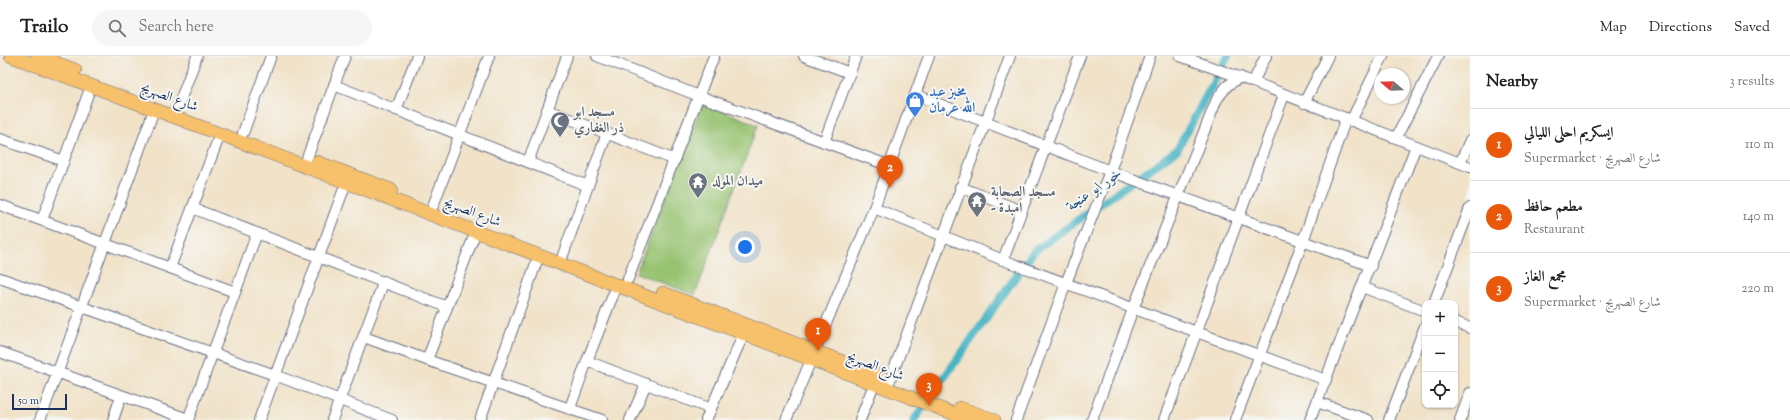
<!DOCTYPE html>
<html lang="en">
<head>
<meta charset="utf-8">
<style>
  :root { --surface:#fff; --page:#f6f6f6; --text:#222; --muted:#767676; --line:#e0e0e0; --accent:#ea580c }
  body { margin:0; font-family:"Sorts Mill Goudy",Amiri,serif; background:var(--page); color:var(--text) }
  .controls { position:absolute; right:12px; bottom:12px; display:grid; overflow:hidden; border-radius:8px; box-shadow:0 1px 3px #0004 }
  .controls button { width:36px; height:36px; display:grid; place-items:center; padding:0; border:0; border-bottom:1px solid var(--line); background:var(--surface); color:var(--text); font:20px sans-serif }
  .compass { position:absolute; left:1374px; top:12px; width:36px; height:36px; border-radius:50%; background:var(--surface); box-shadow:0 1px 3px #0004; rotate:289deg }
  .scale { position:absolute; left:12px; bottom:10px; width:55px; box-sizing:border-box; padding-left:4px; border:2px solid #1b2f5e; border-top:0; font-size:11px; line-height:14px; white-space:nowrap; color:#1b2f5e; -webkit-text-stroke:3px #f6f6f2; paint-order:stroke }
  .you { position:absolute; left:745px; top:191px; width:14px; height:14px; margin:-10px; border:3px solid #fff; border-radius:50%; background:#1a73e8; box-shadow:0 0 0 6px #1a73e833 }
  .badge { display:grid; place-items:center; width:26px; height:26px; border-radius:50%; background:var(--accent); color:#fff; font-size:13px; font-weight:700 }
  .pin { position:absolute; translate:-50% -33px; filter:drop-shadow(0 1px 2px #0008) }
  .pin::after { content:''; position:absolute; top:21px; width:14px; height:12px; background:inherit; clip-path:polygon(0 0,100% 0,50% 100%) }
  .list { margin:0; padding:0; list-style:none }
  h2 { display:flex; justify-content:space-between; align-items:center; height:52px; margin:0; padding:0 16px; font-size:17px }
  h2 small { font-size:13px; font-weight:400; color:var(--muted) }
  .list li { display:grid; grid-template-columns:26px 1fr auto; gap:12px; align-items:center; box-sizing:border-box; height:72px; padding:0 16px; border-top:1px solid var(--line) }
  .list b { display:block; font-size:15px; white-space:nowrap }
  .list p { margin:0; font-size:13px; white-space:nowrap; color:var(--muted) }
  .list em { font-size:13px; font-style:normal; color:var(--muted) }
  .icon { flex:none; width:22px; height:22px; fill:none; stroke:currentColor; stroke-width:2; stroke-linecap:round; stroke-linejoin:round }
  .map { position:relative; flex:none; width:1470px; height:364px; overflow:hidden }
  header { display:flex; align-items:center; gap:24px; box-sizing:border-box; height:56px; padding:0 20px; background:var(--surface); border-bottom:1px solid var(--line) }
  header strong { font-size:19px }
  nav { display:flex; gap:22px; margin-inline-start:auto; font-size:14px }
  .search { width:280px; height:36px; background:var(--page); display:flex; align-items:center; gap:10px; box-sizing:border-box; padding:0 14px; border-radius:22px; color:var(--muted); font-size:15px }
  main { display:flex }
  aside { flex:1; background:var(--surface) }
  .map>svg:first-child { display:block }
  .green { fill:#97c371; stroke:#597968 }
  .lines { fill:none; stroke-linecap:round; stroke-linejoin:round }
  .canal { stroke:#4ab6c6; stroke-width:8 }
  .minor-casing { stroke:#666e83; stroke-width:12 }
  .major-casing { stroke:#666e83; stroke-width:14 }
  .minor { stroke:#fff; stroke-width:10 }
  .major { stroke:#f7c06b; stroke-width:13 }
  .labels { text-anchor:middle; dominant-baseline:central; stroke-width:4; stroke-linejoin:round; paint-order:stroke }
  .shop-label { font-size:14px; font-weight:bold; fill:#366cbe; stroke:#f6f6f2; text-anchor:start }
  .street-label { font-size:14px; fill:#1b2f5e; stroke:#f6f6f2 }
  .worship-label { font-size:14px; font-weight:bold; fill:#5b616d; stroke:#f6f6f2; text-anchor:start }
  .water-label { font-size:15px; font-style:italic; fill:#29587d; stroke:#f6f6f2 }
</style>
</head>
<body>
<header>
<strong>Trailo</strong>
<div class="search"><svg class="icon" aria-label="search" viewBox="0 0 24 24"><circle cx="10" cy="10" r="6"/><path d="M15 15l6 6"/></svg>Search here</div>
<nav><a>Map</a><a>Directions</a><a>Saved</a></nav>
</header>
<main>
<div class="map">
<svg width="1470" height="364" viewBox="0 0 1470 364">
  <rect width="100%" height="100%" fill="#f6f6f2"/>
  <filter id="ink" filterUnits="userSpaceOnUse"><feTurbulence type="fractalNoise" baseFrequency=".025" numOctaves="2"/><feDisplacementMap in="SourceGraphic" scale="8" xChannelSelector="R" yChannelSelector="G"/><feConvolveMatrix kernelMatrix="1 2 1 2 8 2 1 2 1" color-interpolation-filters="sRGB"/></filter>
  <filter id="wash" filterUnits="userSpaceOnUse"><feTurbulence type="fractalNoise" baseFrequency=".012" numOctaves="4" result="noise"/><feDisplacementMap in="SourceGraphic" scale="16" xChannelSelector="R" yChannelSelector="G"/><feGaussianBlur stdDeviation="0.9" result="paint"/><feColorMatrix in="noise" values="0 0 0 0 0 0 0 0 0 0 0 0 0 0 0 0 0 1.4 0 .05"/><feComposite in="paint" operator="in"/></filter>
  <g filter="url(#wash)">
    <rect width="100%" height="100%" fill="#f1e2c8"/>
    <path class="green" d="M703 47 758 69 695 239 636 217Z"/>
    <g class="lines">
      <path class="canal" d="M914 364 1034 195 1177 94 1228 0"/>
    </g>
  </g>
  <g filter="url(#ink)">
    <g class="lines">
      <g class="minor-casing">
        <g id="minor">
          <path d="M597 0 699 40 890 110"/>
          <path d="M804 0 850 17"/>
          <path d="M1180 0 1253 26 1470 111"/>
          <path d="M1253 26 1266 0"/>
          <path d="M334 29 588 130"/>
          <path d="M916 39 1110 115 1371 210"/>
          <path d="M1304 47 1328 0"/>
          <path d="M177 53 197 0"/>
          <path d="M396 54 417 0"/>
          <path d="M547 54 675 104"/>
          <path d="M1351 65 1383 0"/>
          <path d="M243 77 271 0"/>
          <path d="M1396 82 1438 0"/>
          <path d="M0 83 64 105"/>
          <path d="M824 86 856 0"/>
          <path d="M307 102 345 0"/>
          <path d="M528 106 567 0"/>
          <path d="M1460 107 1470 84"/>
          <path d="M960 131 1022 155"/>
          <path d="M0 149 235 236"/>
          <path d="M433 150 489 0"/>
          <path d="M192 152 447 251"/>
          <path d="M874 152 1003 204 1326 324"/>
          <path d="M42 164 91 30"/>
          <path d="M563 199 607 77"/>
          <path d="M1003 204 1080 0"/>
          <path d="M170 212 220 78"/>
          <path d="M0 222 275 319 392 364"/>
          <path d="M628 223 714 0"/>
          <path d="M1362 231 1425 255"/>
          <path d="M1434 247 1470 152"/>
          <path d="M1455 266 1470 272"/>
          <path d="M364 281 427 304 602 364"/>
          <path d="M0 296 188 363"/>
          <path d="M427 304 476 175"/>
          <path d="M587 305 617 229"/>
          <path d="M890 324 1010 0"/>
          <path d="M1317 346 1368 364"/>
          <path d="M570 352 587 305 711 353"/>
          <path d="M40 364 154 54"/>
          <path d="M113 364 121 340"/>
          <path d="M188 364 257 177"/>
          <path d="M259 364 346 127"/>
          <path d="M332 364 384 225"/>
          <path d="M480 364 539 199"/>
          <path d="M630 364 646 328"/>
          <path d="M706 364 744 277"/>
          <path d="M786 364 874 152 929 0"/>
          <path d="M860 364 874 328"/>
          <path d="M1016 364 1066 227 1110 115 1150 0"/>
          <path d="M1092 364 1133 253 1217 43 1227 30 1240 21"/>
          <path d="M1164 364 1284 39"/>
          <path d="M1235 364 1303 185 1346 62"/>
          <path d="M1310 364 1416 90"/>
          <path d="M1389 364 1425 270"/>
          <path d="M1460 364 1470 337"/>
        </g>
      </g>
      <g class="major-casing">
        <g id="major">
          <path d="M11 0 220 78 970 364"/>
          <path d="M38 0 75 14"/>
          <path d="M317 106 391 134"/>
          <path d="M663 237 880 320"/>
          <path d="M960 352 994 364"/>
        </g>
      </g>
      <use href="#minor" class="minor"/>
      <use href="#major" class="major"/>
    </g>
  </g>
  <defs>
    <g id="shop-pin" transform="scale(1)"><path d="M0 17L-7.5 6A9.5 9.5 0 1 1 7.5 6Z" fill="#3f7fe0" stroke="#f6f6f2"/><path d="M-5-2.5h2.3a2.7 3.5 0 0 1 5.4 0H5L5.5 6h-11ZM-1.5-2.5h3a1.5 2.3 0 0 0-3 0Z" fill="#fff"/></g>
    <g id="mosque-pin" transform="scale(1)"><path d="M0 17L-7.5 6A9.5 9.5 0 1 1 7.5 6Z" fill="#6b7280" stroke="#f6f6f2"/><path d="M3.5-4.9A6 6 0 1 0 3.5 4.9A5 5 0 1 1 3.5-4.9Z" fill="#fff"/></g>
    <g id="temple-pin" transform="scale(1)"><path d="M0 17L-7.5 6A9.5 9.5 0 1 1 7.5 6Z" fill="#6b7280" stroke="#f6f6f2"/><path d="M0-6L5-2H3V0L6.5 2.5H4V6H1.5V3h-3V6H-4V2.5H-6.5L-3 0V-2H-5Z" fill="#fff"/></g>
  </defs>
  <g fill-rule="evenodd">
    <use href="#shop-pin" x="915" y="45"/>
    <use href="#mosque-pin" x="560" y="65"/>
    <use href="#temple-pin" x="698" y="126"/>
    <use href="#temple-pin" x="977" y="145"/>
  </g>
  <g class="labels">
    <g class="shop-label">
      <text x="929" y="37">مخبز عبد<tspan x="929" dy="16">الله عرمان</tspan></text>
    </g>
    <g class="street-label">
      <text transform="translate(169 42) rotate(20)">شارع الصهريج</text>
      <text transform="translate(472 157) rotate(21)">شارع الصهريج</text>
      <text transform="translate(875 311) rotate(21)">شارع الصهريج</text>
    </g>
    <g class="worship-label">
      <text x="574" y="57">مسجد ابو<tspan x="574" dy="16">ذر الغفاري</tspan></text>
      <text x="712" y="126">ميدان المولد</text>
      <text x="991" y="137">مسجد الصحابة<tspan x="991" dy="16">- امبدة</tspan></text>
    </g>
    <g class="water-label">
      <text transform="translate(1095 134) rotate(-35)">خور ابو عنجة</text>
    </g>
  </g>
</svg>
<div class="controls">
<button>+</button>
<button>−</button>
<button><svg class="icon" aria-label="locate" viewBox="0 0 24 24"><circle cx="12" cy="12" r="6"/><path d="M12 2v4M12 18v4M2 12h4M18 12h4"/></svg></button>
</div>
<svg class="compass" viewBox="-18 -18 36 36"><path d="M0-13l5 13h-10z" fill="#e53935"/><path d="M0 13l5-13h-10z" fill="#767676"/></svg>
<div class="scale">50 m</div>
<div class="you"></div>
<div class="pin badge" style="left:818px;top:295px">1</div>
<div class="pin badge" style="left:890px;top:132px">2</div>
<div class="pin badge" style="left:929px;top:350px">3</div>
</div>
<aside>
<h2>Nearby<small>3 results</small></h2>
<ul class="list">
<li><span class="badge">1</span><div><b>ايسكريم احلى الليالي</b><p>Supermarket · شارع الصهريج</p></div><em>110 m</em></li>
<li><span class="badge">2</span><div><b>مطعم حافظ</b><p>Restaurant</p></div><em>140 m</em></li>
<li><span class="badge">3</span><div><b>مجمع الغاز</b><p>Supermarket · شارع الصهريج</p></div><em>220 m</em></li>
</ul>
</aside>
</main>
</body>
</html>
